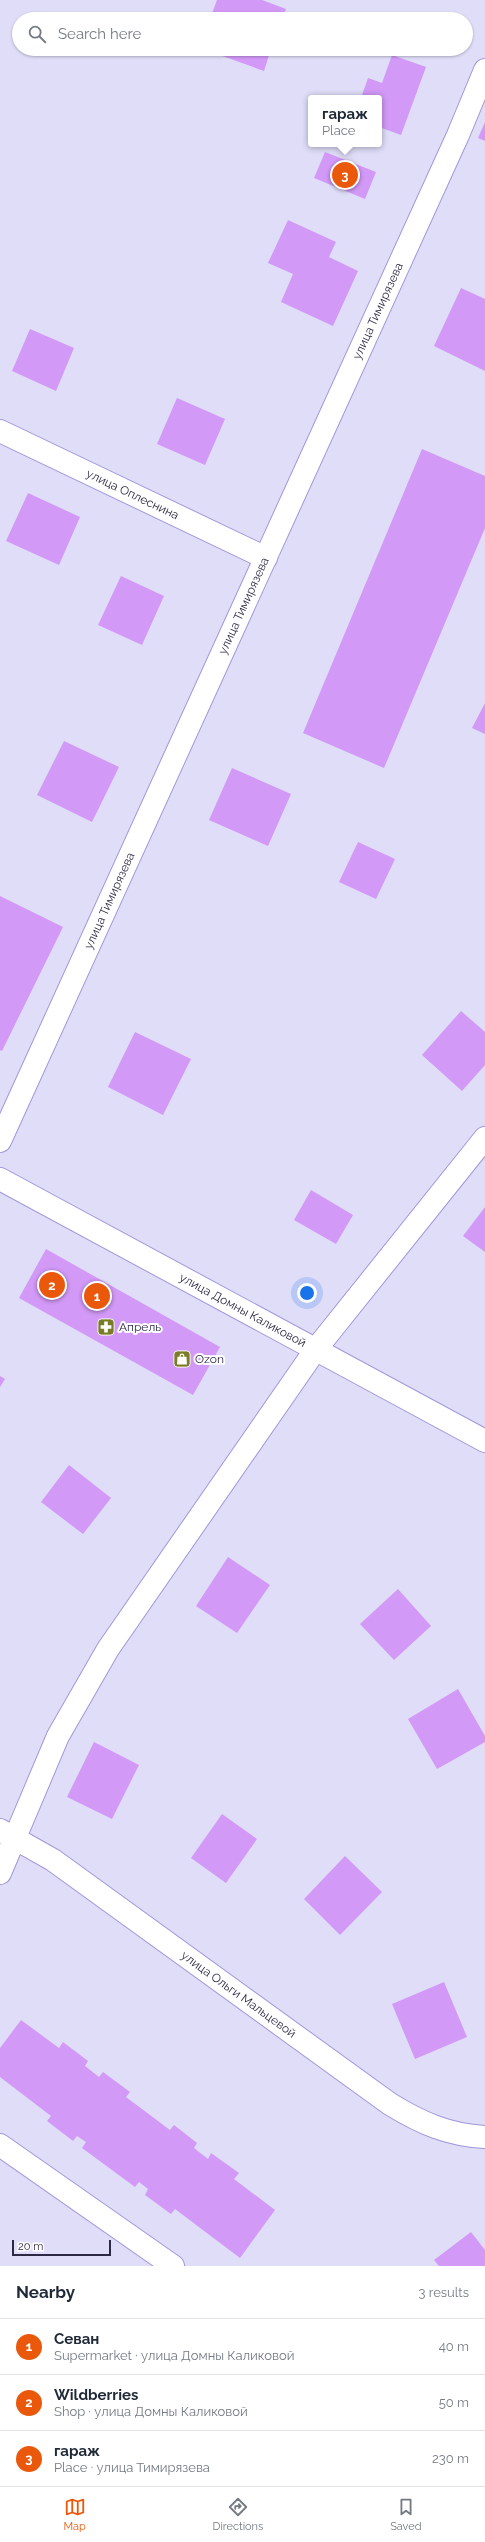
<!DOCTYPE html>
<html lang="en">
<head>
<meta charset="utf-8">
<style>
  :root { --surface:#fff; --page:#f6f6f7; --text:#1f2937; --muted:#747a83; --line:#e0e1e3; --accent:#ea580c }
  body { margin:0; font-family:Raleway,sans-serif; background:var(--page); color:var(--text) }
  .scale { position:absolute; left:12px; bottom:10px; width:99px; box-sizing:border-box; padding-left:4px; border:2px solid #2d2944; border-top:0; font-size:11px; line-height:14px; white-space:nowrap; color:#2d2944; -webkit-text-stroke:3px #fff; paint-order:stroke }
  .you { position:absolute; left:307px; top:1293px; width:14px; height:14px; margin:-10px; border:3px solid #fff; border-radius:50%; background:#1a73e8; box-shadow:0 0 0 6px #1a73e833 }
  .badge { display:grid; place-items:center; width:26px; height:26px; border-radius:50%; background:var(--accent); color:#fff; font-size:13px; font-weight:700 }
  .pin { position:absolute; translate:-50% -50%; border:2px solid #fff; box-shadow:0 1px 4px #0006 }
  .popup { position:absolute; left:308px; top:95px; width:74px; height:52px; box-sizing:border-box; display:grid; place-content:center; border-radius:4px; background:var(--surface); filter:drop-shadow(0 1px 3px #0005); font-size:13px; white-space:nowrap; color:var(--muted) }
  .popup b { font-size:15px; color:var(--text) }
  .popup::after { content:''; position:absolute; left:50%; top:100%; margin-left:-8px; border:8px solid transparent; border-top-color:var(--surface) }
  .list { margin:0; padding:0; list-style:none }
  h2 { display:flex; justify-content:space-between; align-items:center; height:52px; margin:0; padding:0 16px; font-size:17px }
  h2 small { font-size:13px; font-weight:400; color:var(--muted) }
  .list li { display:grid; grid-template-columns:26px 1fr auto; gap:12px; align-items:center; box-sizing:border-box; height:56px; padding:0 16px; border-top:1px solid var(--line) }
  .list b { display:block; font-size:15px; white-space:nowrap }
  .list p { margin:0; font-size:13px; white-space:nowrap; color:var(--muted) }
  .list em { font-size:13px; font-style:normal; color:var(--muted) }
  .icon { flex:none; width:22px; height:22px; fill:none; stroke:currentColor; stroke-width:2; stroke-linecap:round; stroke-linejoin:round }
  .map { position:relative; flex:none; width:485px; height:2266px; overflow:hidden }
  .search { position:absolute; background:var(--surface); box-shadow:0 1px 3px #0004; left:12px; right:12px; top:12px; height:44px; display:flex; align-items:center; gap:10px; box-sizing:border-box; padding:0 14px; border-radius:22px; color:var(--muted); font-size:15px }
  .sheet { height:220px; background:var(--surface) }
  nav { display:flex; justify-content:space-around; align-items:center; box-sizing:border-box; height:56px; border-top:1px solid var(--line); background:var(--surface); font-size:11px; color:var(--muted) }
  nav a { display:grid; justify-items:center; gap:2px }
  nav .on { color:var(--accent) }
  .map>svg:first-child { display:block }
  .building { fill:#d299f7 }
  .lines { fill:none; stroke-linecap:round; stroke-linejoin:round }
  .minor-casing { stroke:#a297da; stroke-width:24 }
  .major-casing { stroke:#a297da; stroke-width:24 }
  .minor { stroke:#fff; stroke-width:22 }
  .major { stroke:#fff; stroke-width:22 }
  .labels { text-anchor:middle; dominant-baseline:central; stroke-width:4; stroke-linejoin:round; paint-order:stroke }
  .street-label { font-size:12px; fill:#2d2944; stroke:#fff }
  .poi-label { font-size:12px; fill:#2d2944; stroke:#fff; text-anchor:start }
</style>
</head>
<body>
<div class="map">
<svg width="485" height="2266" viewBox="0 0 485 2266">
  <rect width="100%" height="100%" fill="#e0ddf9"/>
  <g class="building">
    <path d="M217 0H262L286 9 282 19H210Z"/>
    <path d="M203 49H271L264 71Z"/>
    <path d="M392 55 426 67 401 135 379 127V98H361L368 78 382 83Z"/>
    <path d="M485 122V141L478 138Z"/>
    <path d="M325 152 376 172 365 199 314 178Z"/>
    <path d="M288 220 336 242 329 257 358 271 333 326 281 302 293 274 268 263Z"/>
    <path d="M461 288 485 299V371L434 346Z"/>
    <path d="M30 329 74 348 56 391 12 371Z"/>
    <path d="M177 398 225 419 205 465 157 444Z"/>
    <path d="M422 449 485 476V528L384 768 303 733Z"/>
    <path d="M28 493 80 517 59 565 6 541Z"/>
    <path d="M121 576 164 596 142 645 98 625Z"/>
    <path d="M485 703V734L472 728Z"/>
    <path d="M64 741 119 767 92 822 37 795Z"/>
    <path d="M232 768 291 794 268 846 209 820Z"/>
    <path d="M358 842 395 859 376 899 339 882Z"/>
    <path d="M0 896 63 927 2 1051 0 1050Z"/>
    <path d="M461 1011 485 1032V1065L462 1091 422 1055Z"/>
    <path d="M135 1032 191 1059 163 1115 108 1087Z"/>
    <path d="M311 1190 353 1215 336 1244 294 1220Z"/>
    <path d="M485 1207V1252L463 1236Z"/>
    <path d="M46 1249 220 1347 193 1395 19 1298Z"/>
    <path d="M0 1376 5 1379 0 1387Z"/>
    <path d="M69 1465 111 1498 83 1534 41 1502Z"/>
    <path d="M228 1557 270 1585 237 1633 196 1606Z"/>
    <path d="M398 1589 431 1626 394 1660 360 1624Z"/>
    <path d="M458 1689 485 1736V1742L437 1769 408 1719Z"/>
    <path d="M94 1742 139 1765 112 1819 67 1797Z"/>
    <path d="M222 1814 257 1839 226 1883 191 1858Z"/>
    <path d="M345 1856 382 1892 340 1935 304 1899Z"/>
    <path d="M444 1982 467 2037 415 2059 392 2004Z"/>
    <path d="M21 2020 59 2048 63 2042 88 2061 85 2066 99 2077 103 2072 130 2092 126 2097 170 2130 174 2125 197 2143 194 2148 208 2159 211 2153 239 2173 234 2179 275 2210 240 2258 175 2209 171 2214 145 2195 148 2189 139 2182 135 2187 82 2148 86 2142 77 2136 73 2141 47 2121 51 2116 0 2077V2048Z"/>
    <path d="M471 2232 485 2250V2266H439L434 2260Z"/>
  </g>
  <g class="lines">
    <g class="minor-casing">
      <g id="minor">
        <path id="s1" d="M0 431 266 558"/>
        <path id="s2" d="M0 1141 458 135 485 70"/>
        <path id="s3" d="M0 1830 53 1860 390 2104C421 2123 448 2135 485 2137"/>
        <path d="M0 1873 58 1736 108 1649 316 1349 485 1138"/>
        <path d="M0 2145 173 2266"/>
      </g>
    </g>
    <g class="major-casing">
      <g id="major">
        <path id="s4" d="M0 1179 485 1441"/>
      </g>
    </g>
    <use href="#minor" class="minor"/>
    <use href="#major" class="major"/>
  </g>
  <defs>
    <g id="pharmacy-square" transform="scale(0.9)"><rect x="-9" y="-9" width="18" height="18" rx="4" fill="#7a7d25" stroke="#fff"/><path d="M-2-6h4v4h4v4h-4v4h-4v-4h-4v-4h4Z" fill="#fff"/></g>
    <g id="shop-square" transform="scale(0.9)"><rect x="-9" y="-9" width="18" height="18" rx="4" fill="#7a7d25" stroke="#fff"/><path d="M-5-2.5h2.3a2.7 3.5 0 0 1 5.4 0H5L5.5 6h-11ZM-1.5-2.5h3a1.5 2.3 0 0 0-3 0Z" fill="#fff"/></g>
  </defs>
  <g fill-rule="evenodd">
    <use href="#pharmacy-square" x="106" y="1327"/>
    <use href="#shop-square" x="182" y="1359"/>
  </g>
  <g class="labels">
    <g class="street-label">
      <text stroke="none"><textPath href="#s2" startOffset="912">улица Тимирязева</textPath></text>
      <text stroke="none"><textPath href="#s1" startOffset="147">улица Оплеснина</textPath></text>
      <text stroke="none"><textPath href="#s2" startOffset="588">улица Тимирязева</textPath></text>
      <text stroke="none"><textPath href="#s2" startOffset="264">улица Тимирязева</textPath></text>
      <text stroke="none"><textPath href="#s4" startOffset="276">улица Домны Каликовой</textPath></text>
      <text stroke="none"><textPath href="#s3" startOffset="290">улица Ольги Мальцевой</textPath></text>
    </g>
    <g class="poi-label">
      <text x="119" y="1327">Апрель</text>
      <text x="195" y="1359">Ozon</text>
    </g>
  </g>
</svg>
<div class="scale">20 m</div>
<div class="you"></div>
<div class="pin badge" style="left:97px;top:1296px">1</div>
<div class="pin badge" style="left:52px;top:1285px">2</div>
<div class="pin badge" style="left:345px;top:175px">3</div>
<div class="popup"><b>гараж</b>Place</div>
<div class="search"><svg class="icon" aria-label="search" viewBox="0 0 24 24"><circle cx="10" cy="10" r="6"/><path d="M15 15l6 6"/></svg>Search here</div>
</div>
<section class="sheet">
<h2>Nearby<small>3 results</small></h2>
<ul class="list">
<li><span class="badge">1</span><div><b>Севан</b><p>Supermarket · улица Домны Каликовой</p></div><em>40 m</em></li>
<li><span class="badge">2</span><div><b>Wildberries</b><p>Shop · улица Домны Каликовой</p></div><em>50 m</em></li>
<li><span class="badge">3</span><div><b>гараж</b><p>Place · улица Тимирязева</p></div><em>230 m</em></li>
</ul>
</section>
<nav>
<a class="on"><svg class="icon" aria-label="map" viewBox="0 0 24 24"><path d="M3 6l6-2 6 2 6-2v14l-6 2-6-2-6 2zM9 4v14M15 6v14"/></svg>Map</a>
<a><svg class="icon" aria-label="directions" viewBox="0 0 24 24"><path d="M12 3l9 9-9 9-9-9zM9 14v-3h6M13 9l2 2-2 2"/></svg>Directions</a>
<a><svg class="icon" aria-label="saved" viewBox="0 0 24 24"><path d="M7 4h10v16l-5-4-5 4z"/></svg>Saved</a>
</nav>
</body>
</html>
